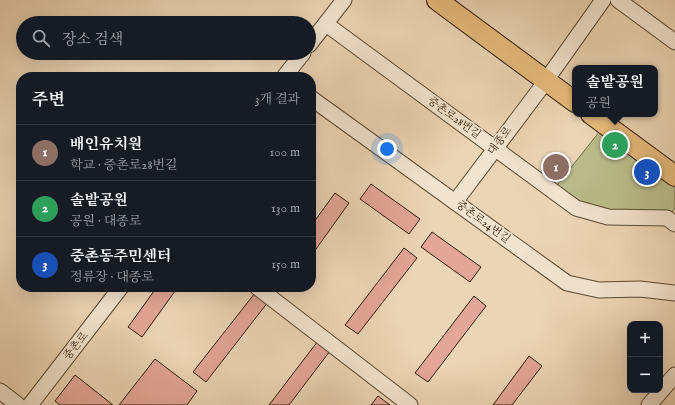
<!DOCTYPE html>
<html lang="ko">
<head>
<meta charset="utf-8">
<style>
  :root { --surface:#171b24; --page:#242831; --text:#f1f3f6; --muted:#9ea1a6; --line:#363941; --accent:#2563eb }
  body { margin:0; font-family:"IM FELL English","Noto Serif KR",serif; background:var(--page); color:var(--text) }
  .controls { position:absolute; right:12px; bottom:12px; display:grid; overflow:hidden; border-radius:8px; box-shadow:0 4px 16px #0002 }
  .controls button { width:36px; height:36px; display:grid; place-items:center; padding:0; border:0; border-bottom:1px solid var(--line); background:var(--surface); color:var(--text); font:20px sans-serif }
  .you { position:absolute; left:387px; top:149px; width:14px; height:14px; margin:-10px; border:3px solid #fff; border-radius:50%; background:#1a73e8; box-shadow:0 0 0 6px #1a73e833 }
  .badge { display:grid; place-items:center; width:26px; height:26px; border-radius:50%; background:var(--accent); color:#fff; font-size:13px; font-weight:700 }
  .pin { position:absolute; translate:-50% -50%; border:2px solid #fff; box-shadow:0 1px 4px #0006 }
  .popup { position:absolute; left:572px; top:65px; width:86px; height:52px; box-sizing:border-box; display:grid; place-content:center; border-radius:8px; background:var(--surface); filter:drop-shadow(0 1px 3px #0005); font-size:13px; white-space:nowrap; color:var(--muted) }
  .popup b { font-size:15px; color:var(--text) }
  .popup::after { content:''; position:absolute; left:50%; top:100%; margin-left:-8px; border:8px solid transparent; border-top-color:var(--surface) }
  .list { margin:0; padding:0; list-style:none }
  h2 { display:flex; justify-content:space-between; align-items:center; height:52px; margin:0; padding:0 16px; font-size:17px }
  h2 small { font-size:13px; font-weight:400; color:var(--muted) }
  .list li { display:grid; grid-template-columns:26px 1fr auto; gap:12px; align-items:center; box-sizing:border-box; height:56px; padding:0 16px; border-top:1px solid var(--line) }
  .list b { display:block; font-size:15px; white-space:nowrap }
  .list p { margin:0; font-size:13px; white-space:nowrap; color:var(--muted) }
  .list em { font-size:13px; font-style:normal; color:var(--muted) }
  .icon { flex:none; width:22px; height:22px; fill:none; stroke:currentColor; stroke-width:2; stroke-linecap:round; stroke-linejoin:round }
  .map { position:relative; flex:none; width:675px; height:405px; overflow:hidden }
  .search { position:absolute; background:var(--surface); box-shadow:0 4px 16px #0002; left:16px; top:16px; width:300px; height:44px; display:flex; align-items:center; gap:10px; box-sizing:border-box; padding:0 14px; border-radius:22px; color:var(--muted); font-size:15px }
  .panel { position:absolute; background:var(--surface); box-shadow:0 4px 16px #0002; left:16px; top:72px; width:300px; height:220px; border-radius:16px }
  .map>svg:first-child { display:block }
  .green { fill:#babd8c; stroke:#726c47 }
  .building { fill:#e4a697; stroke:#2b1a02 }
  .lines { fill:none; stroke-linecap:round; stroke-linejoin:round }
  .minor-casing { stroke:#5b492f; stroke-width:17 }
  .major-casing { stroke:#2b1a02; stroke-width:22 }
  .minor { stroke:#f3e4cf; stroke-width:15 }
  .major { stroke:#e6ba7a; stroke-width:20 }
  .labels { text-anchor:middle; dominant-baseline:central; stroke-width:3.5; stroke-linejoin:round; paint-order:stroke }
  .street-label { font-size:11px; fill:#2b1a02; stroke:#f3e4cf }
</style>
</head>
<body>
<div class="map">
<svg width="675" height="405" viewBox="0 0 675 405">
  <rect width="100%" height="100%" fill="#ecd5b5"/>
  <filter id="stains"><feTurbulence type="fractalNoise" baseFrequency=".005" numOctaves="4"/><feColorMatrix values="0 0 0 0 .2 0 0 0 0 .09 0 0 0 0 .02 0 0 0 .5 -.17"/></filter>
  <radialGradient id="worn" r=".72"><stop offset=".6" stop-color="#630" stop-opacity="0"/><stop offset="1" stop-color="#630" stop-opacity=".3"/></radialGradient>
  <path class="green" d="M608 121 675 170V208L667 218 608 217 553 190Z"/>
  <g class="building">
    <path d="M371 184 420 219 409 234 360 199Z"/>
    <path d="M335 193 349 203 311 256V226Z"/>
    <path d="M432 232 481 267 470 282 421 247Z"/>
    <path d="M404 248 417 258 358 334 345 325Z"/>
    <path d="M157 287H178L142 337 128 327Z"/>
    <path d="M255 293 268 302 206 382 193 372Z"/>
    <path d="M474 296 486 306 428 382 415 373Z"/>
    <path d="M318 341 330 351 289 405H269Z"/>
    <path d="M529 356 542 366 512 405H493Z"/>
    <path d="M155 359 197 391 187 405H119Z"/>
    <path d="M75 375 113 405H60L55 401Z"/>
    <path d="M378 396 390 405H371Z"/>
  </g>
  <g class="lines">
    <g class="minor-casing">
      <g id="minor">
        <path d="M618 0 675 42"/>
        <path d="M326 24 576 208 608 217 667 218 675 224"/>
        <path d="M309 45 344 0"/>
        <path d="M552 72 603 0"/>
        <path d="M284 77 303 53"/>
        <path d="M311 98 567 283 599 290 640 289 675 293"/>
        <path d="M455 202 546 81"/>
        <path d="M257 287 410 405"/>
        <path d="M0 391 18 405"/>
        <path d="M30 405 121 287"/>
        <path d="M649 405 675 375"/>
      </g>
    </g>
    <g class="major-casing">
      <g id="major">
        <path d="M437 0 575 102"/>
        <path d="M591 114 675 176"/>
      </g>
    </g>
    <use href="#minor" class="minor"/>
    <use href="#major" class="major"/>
  </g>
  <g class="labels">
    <g class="street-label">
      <text transform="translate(454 118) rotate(36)">중촌로28번길</text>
      <text transform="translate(500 141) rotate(-53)">대종로</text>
      <text transform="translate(483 222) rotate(36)">중촌로24번길</text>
      <text transform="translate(76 346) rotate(-52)">중촌로</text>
    </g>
  </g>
  <rect width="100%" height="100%" filter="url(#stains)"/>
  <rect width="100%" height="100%" fill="url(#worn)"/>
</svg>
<div class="controls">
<button>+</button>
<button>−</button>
</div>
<div class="you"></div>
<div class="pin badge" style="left:556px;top:167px;background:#8d6e63">1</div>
<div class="pin badge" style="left:615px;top:145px;background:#2e9e5b">2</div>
<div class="popup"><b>솔밭공원</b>공원</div>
<div class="pin badge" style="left:647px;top:172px;background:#1a4fb4">3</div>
<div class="search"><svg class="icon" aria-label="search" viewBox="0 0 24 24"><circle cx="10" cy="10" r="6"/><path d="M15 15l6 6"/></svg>장소 검색</div>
<section class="panel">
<h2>주변<small>3개 결과</small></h2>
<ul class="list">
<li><span class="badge" style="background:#8d6e63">1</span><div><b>배인유치원</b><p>학교 · 중촌로28번길</p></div><em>100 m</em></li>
<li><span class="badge" style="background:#2e9e5b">2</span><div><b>솔밭공원</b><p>공원 · 대종로</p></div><em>130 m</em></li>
<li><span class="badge" style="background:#1a4fb4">3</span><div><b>중촌동주민센터</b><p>정류장 · 대종로</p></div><em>150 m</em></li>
</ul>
</section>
</div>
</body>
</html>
